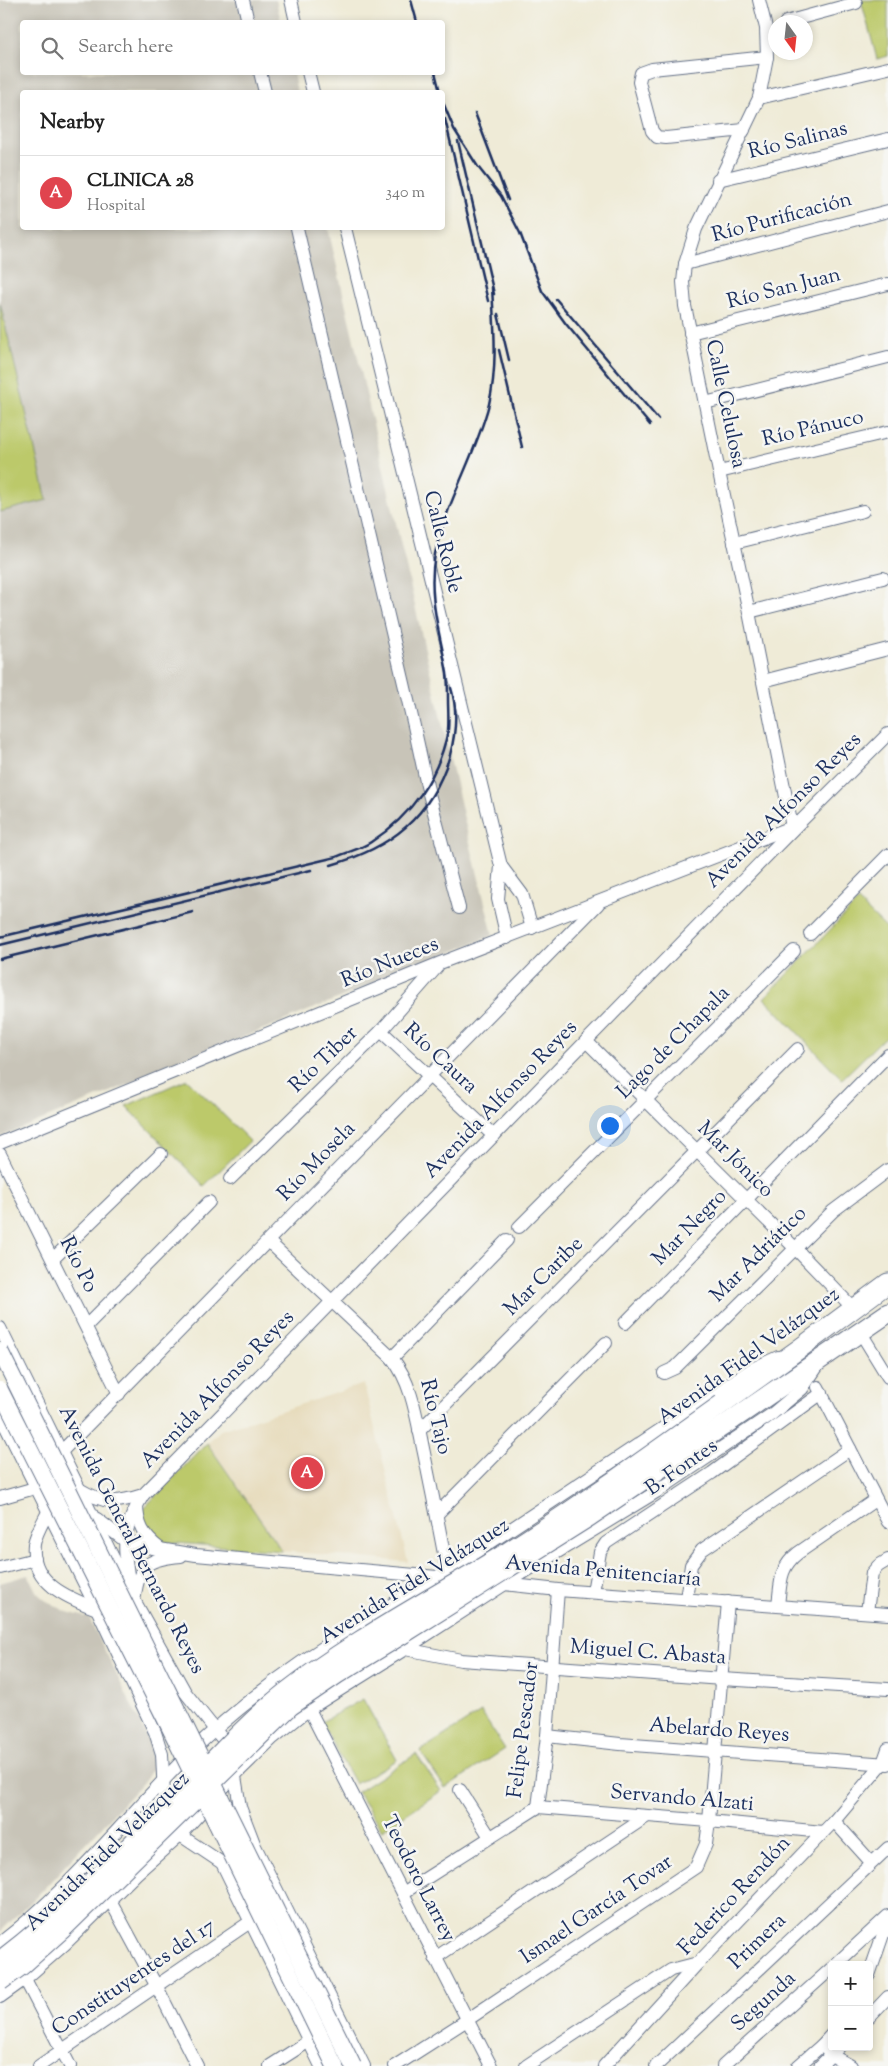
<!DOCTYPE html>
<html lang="en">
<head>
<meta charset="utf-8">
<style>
  :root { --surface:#fff; --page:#f2f2f2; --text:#222; --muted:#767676; --line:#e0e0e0; --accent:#1a73e8 }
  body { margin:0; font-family:"Sorts Mill Goudy",serif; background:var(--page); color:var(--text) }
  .controls { position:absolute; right:15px; bottom:15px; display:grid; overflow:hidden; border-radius:5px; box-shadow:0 2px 8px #0003 }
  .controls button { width:45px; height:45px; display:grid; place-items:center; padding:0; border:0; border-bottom:1px solid var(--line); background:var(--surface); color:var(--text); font:25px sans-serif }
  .compass { position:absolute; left:768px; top:15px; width:45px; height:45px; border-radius:50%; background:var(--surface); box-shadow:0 2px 8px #0003; rotate:165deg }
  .you { position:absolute; left:609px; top:1125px; width:18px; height:18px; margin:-12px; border:4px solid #fff; border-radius:50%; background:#1a73e8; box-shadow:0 0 0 8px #1a73e833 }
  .badge { display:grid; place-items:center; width:32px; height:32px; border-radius:50%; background:var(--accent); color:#fff; font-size:16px; font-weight:700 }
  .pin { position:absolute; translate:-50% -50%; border:2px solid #fff; box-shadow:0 1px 5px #0006 }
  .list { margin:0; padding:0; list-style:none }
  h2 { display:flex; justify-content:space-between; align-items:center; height:65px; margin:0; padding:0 20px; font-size:21px }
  h2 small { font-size:16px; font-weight:400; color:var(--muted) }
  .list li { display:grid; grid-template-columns:32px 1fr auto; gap:15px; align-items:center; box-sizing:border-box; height:75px; padding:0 20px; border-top:1px solid var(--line) }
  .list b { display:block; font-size:19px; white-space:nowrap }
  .list p { margin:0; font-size:16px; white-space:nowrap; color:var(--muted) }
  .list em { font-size:16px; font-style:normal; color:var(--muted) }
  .icon { flex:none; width:28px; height:28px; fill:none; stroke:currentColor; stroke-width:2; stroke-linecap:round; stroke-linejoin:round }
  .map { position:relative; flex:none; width:888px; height:2066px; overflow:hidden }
  .search { position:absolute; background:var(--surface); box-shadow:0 2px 8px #0003; left:20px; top:20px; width:425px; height:55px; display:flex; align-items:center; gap:12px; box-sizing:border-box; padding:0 18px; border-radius:5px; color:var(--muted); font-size:19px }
  .panel { position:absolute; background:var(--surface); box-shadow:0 2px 8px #0003; left:20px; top:90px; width:425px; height:140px; border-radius:5px }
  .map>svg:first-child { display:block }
  .built { fill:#e6daba }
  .industrial { fill:#c8c4b8 }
  .green { fill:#bcc96a; stroke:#6c7c64 }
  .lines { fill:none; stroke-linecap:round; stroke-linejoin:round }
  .minor-casing { stroke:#657188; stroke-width:14 }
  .highway-casing { stroke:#657188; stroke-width:21 }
  .minor { stroke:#fff; stroke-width:12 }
  .highway { stroke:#fff; stroke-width:19 }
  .rail { stroke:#1b2f5e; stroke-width:2.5 }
  .major-bridge-casing { stroke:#657188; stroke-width:18; stroke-linecap:butt }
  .highway-bridge-casing { stroke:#657188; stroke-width:21; stroke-linecap:butt }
  .major-bridge { stroke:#fff; stroke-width:16 }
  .highway-bridge { stroke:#fff; stroke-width:19 }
  .labels { text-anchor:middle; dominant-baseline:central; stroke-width:5; stroke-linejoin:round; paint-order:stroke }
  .street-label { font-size:21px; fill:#1b2f5e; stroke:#f6f6f2 }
</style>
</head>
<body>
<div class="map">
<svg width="888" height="2066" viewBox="0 0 888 2066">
  <rect width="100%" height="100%" fill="#f6f6f2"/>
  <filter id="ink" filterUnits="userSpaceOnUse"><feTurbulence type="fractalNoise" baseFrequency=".02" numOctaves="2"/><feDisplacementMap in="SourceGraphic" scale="10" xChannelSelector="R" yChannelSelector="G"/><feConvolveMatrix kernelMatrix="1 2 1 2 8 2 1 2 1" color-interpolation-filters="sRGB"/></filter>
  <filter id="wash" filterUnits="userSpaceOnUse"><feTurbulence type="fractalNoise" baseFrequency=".0096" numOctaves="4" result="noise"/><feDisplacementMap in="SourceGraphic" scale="20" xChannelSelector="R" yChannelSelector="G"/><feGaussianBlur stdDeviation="1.12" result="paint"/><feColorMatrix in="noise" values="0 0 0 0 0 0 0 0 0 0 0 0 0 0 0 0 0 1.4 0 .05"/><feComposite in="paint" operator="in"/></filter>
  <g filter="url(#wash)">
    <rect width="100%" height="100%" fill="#efebd7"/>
    <path class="built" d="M364 1384 408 1562 282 1551 207 1443 221 1430Z"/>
    <g class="industrial">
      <path d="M0 0H276L281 22H22V72L293 73 297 92H22V228H328L465 823 493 935 0 1137Z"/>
      <path d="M28 1575 37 1593 45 1600 67 1612 89 1618 151 1745 153 1759 152 1769 146 1779 36 1897 0 1932V1583Z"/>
    </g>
    <g class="green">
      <path d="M861 0H888V56L877 59Z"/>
      <path d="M0 303 47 500 0 512Z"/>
      <path d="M858 901 888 930V1034L842 1079 764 998Z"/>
      <path d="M187 1079 250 1141 204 1186 126 1106Z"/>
      <path d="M207 1443 282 1551 162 1542C146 1536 145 1525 143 1509Z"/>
      <path d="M363 1699 397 1760 355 1784 321 1722Z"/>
      <path d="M481 1712 505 1749 445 1788 420 1751Z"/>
      <path d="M416 1754 441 1791 382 1830 357 1792Z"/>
    </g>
  </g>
  <g filter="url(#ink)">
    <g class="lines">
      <g class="minor-casing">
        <g id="minor">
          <path d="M243 0 248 22"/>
          <path d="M291 0 296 22"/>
          <path d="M759 0 766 28 767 57 759 98 696 229 685 264 683 282 685 306 719 472 749 612 792 827"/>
          <path d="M786 22 856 3"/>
          <path d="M260 72 265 92"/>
          <path d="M308 72 313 92"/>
          <path d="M759 98 888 68"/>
          <path d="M744 130 666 138 657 137 652 131 639 82 641 73 652 69 767 57"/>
          <path d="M718 180 888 139"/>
          <path d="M297 228 414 726 427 786 459 908"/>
          <path d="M345 228 501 866 498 899 507 938"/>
          <path d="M685 264 888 211"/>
          <path d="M690 333 888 284"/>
          <path d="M705 403 888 357"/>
          <path d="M719 472 888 432"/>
          <path d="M734 543 863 511"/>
          <path d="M749 612 883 578"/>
          <path d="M763 681 888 649"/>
          <path d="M501 866 522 894 532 928"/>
          <path d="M810 934 888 855"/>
          <path d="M381 1031 494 1136"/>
          <path d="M586 1041 794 1247 854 1309"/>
          <path d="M0 1143 440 963 792 827"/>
          <path d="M0 1154 119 1394"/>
          <path d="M230 1179 381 1031 437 967"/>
          <path d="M519 1227 794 951"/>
          <path d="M268 1241 392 1358C413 1384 417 1421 424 1453 432 1492 440 1531 447 1570"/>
          <path d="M53 1259 161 1154"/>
          <path d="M625 1323 888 1055"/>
          <path d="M86 1326 209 1202"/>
          <path d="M0 1328 134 1600 185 1692 224 1741 232 1758 240 1807 255 1846 364 2066"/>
          <path d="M861 1333 888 1377"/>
          <path d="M392 1358 507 1240"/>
          <path d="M664 1373 675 1368 833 1211 888 1170"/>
          <path d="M818 1387 888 1522"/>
          <path d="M0 1415 97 1609 155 1732 162 1754 164 1796 171 1822 180 1835 222 1863 321 2066"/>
          <path d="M419 1431 798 1049"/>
          <path d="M61 1452 598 904"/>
          <path d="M79 1489C105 1504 115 1504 143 1495"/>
          <path d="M0 1498 35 1488"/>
          <path d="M137 1505C137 1525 144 1536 159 1548"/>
          <path d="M48 1512C43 1522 36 1533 34 1544 30 1583 68 1598 97 1609"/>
          <path d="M437 1514 606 1343"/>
          <path d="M97 1519 124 1540 147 1547 196 1555 437 1577"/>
          <path d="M0 1568 35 1559"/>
          <path d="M504 1584 558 1590 888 1614"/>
          <path d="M593 1592 600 1552 606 1543 712 1473 822 1393"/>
          <path d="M131 1593C124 1549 119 1534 143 1495L797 825 888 734"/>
          <path d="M135 1596C139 1563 149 1559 181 1556"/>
          <path d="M686 1599 691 1565 702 1550 850 1449"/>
          <path d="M778 1605C781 1582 779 1568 798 1553L875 1500"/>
          <path d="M867 1612 872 1573 878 1566 888 1560"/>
          <path d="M405 1649 461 1660 722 1679 888 1689"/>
          <path d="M309 1709 491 2066"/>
          <path d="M547 1736 620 1744 888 1764"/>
          <path d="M460 1790 490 1837"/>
          <path d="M538 1807 709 1821 823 1832"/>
          <path d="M538 1807 547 1736 558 1590"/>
          <path d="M834 1821 871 1862"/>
          <path d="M403 1893 538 1807"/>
          <path d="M110 1900 157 1987 197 2066"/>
          <path d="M0 1943C69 1891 126 1817 187 1756 266 1677 358 1625 452 1568L752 1369 778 1357"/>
          <path d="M435 1958 646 1817"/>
          <path d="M835 1965 888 1916"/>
          <path d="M869 1975 888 1920"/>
          <path d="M25 1979 70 2066"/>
          <path d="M0 1997 25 1979 65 1944 137 1873 180 1835 235 1775 273 1738 309 1709 405 1649 505 1584 656 1492 772 1414 802 1389 821 1361"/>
          <path d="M869 2017 888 1997"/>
          <path d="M822 2045 831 2055 851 2066"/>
          <path d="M39 2066 250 1922"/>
          <path d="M270 2066 309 2041"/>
          <path d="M395 2066 467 2020 696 1867 706 1844 709 1821 728 1602"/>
          <path d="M526 2066 671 1970 698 1963"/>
          <path d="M604 2066 698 1963 834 1821 883 1763 888 1749"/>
          <path d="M656 2066 888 1848"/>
          <path d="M723 2066 832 1968"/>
          <path d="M798 2066 822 2045 832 2034"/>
          <path d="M820 2066 839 2047"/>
        </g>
      </g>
      <g class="highway-casing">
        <g id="highway">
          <path d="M722 1404 799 1349 888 1283"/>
          <path d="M732 1420 888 1313"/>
        </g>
      </g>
      <use href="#minor" class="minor"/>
      <use href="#highway" class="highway"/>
      <g class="rail">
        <path d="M411 0 417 22"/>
        <path d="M435 72 440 92"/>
        <path d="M442 100 454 129 478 167 501 196 520 233 542 291 566 324 650 425"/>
        <path d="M475 113 508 200"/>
        <path d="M445 119 488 301"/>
        <path d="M458 141 494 294"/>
        <path d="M556 299 658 419"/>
        <path d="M498 314 509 360"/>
        <path d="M499 350 522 447"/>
        <path d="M331 865C391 848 431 817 450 755 456 732 458 710 451 688"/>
        <path d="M0 937 336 857C347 852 361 849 371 842 411 816 439 777 448 730 449 720 448 709 448 700 448 691 448 682 447 673 440 633 427 595 435 554 446 502 476 455 489 404 498 366 494 326 492 287"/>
        <path d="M0 945 311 870"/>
        <path d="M0 959 193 912"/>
      </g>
      <g class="major-bridge-casing">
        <g id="major-bridge">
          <path d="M0 1351 353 2066"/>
          <path d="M0 1390 173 1734 335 2066"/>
        </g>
      </g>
      <g class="highway-bridge-casing">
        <g id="highway-bridge">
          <path d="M0 1961C65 1911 125 1852 182 1793 216 1758 247 1723 285 1693 353 1640 432 1599 506 1553 580 1506 651 1455 722 1404"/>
          <path d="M0 1981 22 1965 61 1930 290 1706 337 1674 406 1632 590 1516 732 1420"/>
        </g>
      </g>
      <use href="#major-bridge" class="major-bridge"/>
      <use href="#highway-bridge" class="highway-bridge"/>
    </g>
  </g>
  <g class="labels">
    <g class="street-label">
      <text transform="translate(798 141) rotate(-14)">Río Salinas</text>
      <text transform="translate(782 218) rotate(-15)">Río Purificación</text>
      <text transform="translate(784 289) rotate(-14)">Río San Juan</text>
      <text transform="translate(725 404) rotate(78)">Calle Celulosa</text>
      <text transform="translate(813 429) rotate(-13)">Río Pánuco</text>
      <text transform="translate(442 542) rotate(76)">Calle Roble</text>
      <text transform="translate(784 811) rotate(-45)">Avenida Alfonso Reyes</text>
      <text transform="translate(390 963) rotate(-22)">Río Nueces</text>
      <text transform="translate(674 1043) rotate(-45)">Lago de Chapala</text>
      <text transform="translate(440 1059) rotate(43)">Río Caura</text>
      <text transform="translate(324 1060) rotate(-44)">Río Tiber</text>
      <text transform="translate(501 1100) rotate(-46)">Avenida Alfonso Reyes</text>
      <text transform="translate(735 1160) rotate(45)">Mar Jónico</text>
      <text transform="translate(317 1162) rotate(-46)">Río Mosela</text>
      <text transform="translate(690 1228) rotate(-46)">Mar Negro</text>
      <text transform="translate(759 1255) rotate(-45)">Mar Adriático</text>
      <text transform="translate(78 1265) rotate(63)">Río Po</text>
      <text transform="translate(544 1277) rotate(-45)">Mar Caribe</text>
      <text transform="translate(749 1357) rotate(-36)">Avenida Fidel Velázquez</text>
      <text transform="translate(218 1390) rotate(-46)">Avenida Alfonso Reyes</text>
      <text transform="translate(435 1417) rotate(76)">Río Tajo</text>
      <text transform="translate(682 1468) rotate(-35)">B. Fontes</text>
      <text transform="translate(131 1540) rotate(63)">Avenida General Bernardo Reyes</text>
      <text transform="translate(603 1572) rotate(5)">Avenida Penitenciaría</text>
      <text transform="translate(415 1582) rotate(-32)">Avenida Fidel Velázquez</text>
      <text transform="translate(648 1653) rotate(4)">Miguel C. Abasta</text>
      <text transform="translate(524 1730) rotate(-83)">Felipe Pescador</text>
      <text transform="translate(719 1731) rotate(4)">Abelardo Reyes</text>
      <text transform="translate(682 1799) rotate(5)">Servando Alzati</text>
      <text transform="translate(108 1852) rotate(-44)">Avenida Fidel Velázquez</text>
      <text transform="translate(418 1879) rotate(63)">Teodoro Larrey</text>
      <text transform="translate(735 1896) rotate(-47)">Federico Rendón</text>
      <text transform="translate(597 1910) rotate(-34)">Ismael García Tovar</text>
      <text transform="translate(758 1942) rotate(-44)">Primera</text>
      <text transform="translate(134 1978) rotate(-34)">Constituyentes del 17</text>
      <text transform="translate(764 2002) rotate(-42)">Segunda</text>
    </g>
  </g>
</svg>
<div class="controls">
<button>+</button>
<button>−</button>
</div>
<svg class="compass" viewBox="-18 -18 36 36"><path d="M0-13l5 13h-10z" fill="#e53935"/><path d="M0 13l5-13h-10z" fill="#767676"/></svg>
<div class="you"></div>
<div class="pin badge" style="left:307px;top:1473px;background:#e0444e">A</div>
<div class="search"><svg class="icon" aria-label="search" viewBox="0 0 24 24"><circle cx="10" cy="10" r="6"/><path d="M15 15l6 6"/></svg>Search here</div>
<section class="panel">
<h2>Nearby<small></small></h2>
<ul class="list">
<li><span class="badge" style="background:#e0444e">A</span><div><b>CLINICA 28</b><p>Hospital</p></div><em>340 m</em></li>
</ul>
</section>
</div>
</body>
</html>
